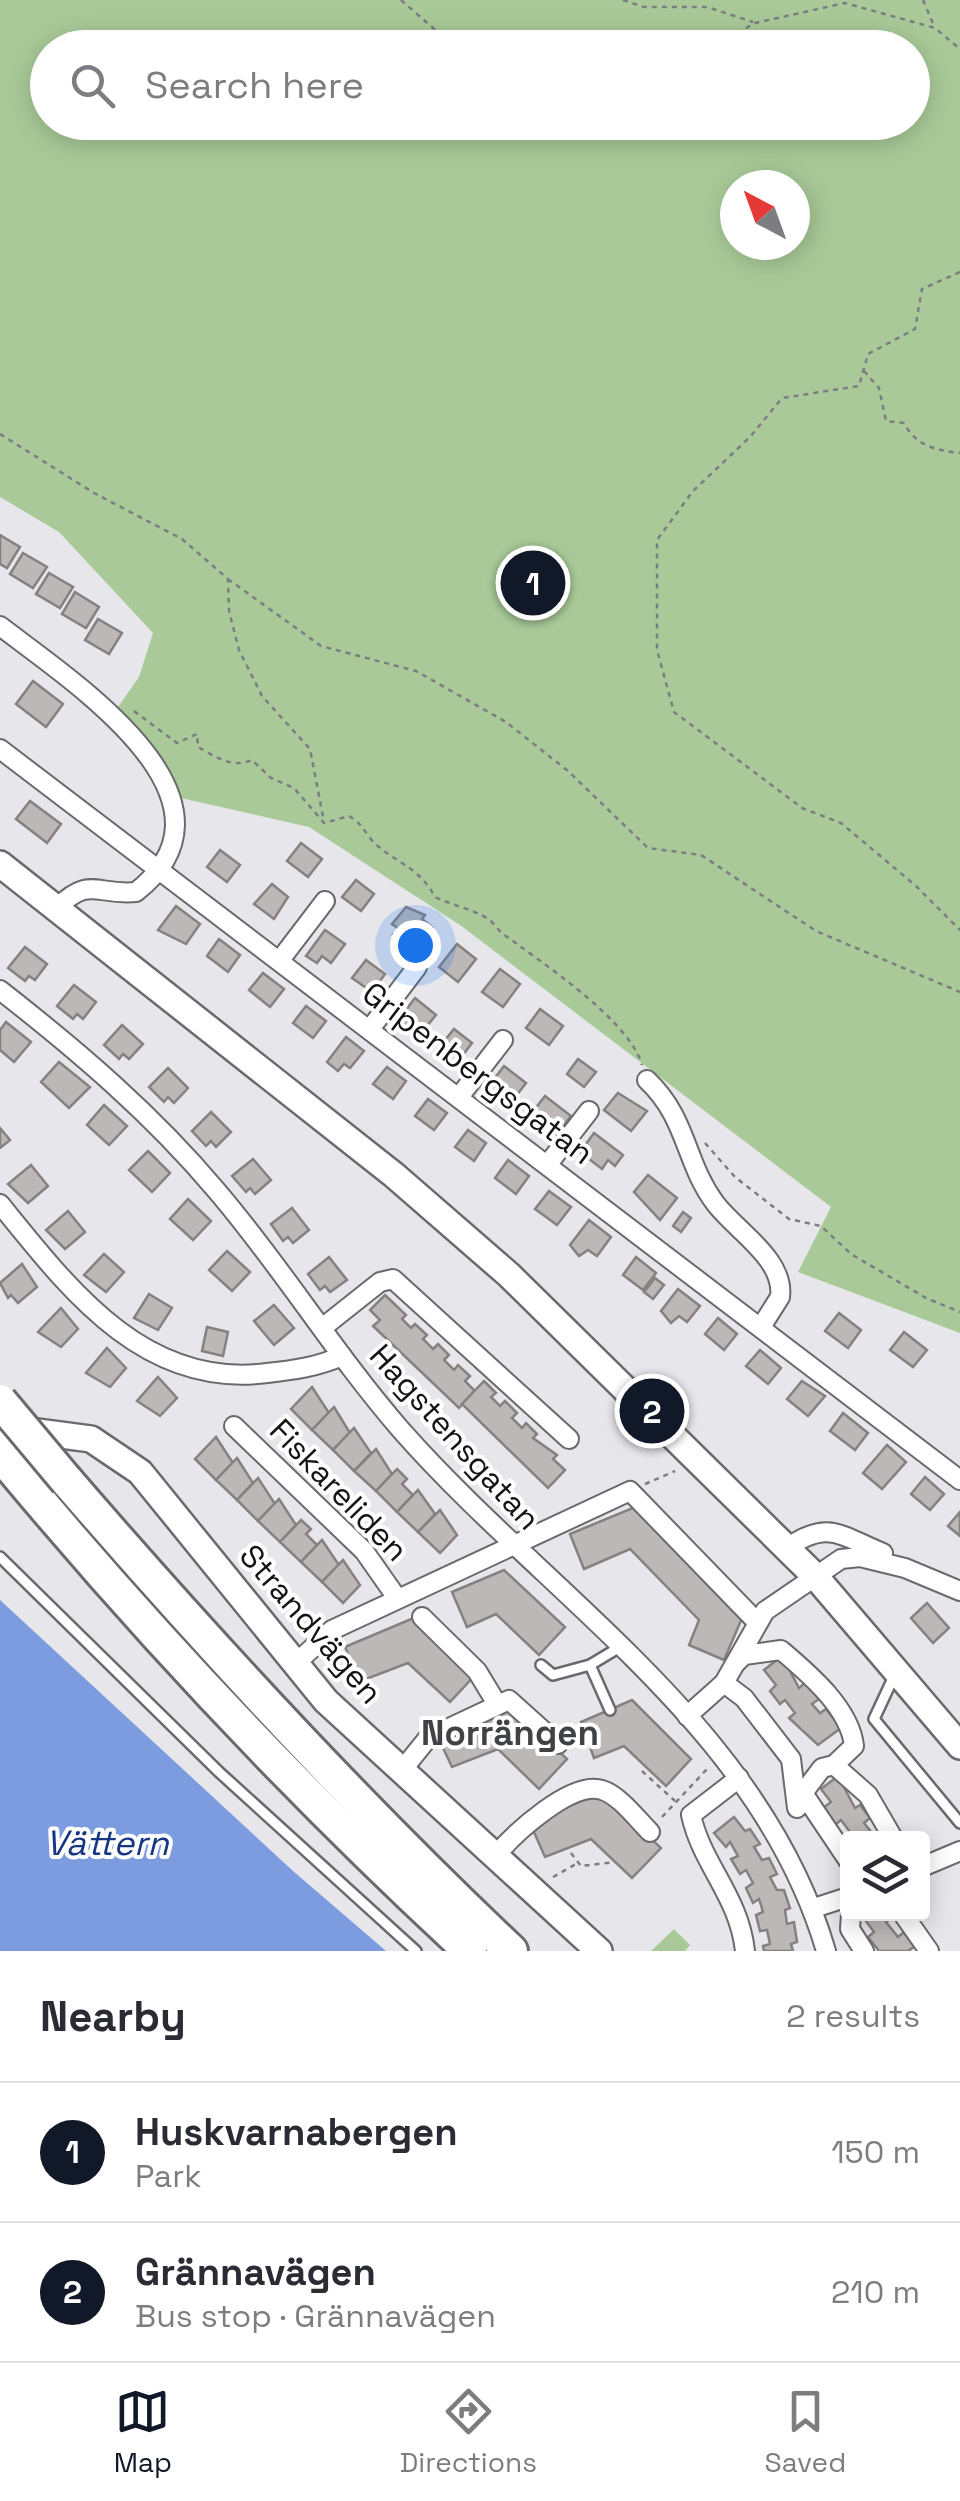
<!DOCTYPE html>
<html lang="en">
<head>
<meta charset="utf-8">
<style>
  :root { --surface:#fff; --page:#f7f7f7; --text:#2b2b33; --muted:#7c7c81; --line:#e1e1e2; --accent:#111827 }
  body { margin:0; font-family:"Space Grotesk",sans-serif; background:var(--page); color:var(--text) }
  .controls { position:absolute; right:30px; bottom:30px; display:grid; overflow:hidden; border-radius:10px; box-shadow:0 5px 25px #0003 }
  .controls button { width:90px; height:90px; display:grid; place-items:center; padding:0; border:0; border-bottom:2px solid var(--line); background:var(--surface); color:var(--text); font:50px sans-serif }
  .compass { position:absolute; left:720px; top:170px; width:90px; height:90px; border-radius:50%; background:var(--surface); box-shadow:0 5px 25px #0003; rotate:319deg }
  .you { position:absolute; left:415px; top:945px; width:35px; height:35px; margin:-25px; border:8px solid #fff; border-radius:50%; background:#1a73e8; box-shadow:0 0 0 15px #1a73e833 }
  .badge { display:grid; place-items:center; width:65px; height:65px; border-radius:50%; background:var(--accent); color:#fff; font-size:32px; font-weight:700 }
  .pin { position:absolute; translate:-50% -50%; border:5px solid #fff; box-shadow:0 2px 10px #0006 }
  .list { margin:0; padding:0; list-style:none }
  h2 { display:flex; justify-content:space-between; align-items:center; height:130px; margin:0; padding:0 40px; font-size:42px }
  h2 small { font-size:32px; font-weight:400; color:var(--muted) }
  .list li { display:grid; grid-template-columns:65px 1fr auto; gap:30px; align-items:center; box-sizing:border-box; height:140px; padding:0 40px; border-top:2px solid var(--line) }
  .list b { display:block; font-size:38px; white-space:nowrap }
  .list p { margin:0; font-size:32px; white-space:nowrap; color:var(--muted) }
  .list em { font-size:32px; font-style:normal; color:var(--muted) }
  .icon { flex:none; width:55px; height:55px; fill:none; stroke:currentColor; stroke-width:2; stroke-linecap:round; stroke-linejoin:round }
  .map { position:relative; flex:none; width:960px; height:1951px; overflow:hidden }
  .search { position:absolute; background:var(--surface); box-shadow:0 5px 25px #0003; left:30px; right:30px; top:30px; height:110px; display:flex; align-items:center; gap:25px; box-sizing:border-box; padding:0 35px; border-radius:55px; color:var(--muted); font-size:38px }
  .sheet { height:410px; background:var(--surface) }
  nav { display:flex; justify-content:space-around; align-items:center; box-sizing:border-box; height:140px; border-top:2px solid var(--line); background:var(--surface); font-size:28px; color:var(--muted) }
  nav a { display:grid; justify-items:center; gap:5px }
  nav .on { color:var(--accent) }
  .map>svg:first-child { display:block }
  .green { fill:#a9ca98; fill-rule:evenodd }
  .water { fill:#7c9cdf }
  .building { fill:#bdb8b8; stroke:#868181; stroke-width:2.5 }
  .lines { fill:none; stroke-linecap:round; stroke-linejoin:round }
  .lane-casing { stroke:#696a6d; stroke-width:14 }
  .street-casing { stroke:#696a6d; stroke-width:22 }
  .secondary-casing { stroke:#696a6d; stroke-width:30 }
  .highway-casing { stroke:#696a6d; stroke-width:38 }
  .path { stroke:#7c7d80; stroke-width:2.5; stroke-dasharray:5 5; stroke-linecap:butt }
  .lane { stroke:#fff; stroke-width:9 }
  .street { stroke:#fff; stroke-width:18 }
  .secondary { stroke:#fff; stroke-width:25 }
  .highway { stroke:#fff; stroke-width:32 }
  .highway-bridge-casing { stroke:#696a6d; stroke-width:38; stroke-linecap:butt }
  .highway-bridge { stroke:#fff; stroke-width:32 }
  .labels { text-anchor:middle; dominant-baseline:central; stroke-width:8; stroke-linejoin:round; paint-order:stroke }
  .street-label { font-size:32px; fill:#131415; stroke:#fff }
  .neighbourhood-label { font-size:35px; font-weight:bold; fill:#414245; stroke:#fff }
  .water-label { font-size:35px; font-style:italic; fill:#163582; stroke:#fff }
</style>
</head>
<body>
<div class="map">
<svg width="960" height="1951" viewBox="0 0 960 1951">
  <rect width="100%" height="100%" fill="#e6e6eb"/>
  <g class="green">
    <path d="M0 0H960V1333L798 1272 831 1207 460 925 309 827 181 798 165 762 118 707 139 677 153 633 59 532 0 497ZM48 48H912V122H48ZM795 185V245H735V185Z"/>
    <path d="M674 1929 690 1945 685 1951H651Z"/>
  </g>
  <path class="water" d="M0 1600 293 1871 386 1951H0Z"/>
  <g class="building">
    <path d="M0 535 20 547 7 568 0 564Z"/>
    <path d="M23 553 47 567 33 588 10 574Z"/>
    <path d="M49 573 73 587 60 608 36 594Z"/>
    <path d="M75 592 99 607 86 628 62 614Z"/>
    <path d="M98 619 122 633 109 654 85 640Z"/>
    <path d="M33 681 63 704 46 727 16 704Z"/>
    <path d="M30 801 61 824 47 843 16 819Z"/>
    <path d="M301 843 322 859 308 877 287 861Z"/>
    <path d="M220 850 240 865 227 882 207 867Z"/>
    <path d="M356 880 374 894 361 911 342 897Z"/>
    <path d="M272 884 288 897 274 919 254 904Z"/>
    <path d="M176 906 200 924 186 944 158 930Z"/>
    <path d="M406 907 425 915 422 919 433 928 420 945 409 937 403 943 393 935 399 929 392 924Z"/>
    <path d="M325 930 345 944 331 963 322 956 317 963 306 956Z"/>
    <path d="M219 939 240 955 228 972 207 956Z"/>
    <path d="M457 944 476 959 458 982 439 967Z"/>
    <path d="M25 947 47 964 35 980 29 976 25 981 8 968Z"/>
    <path d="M366 960 385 974 372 992 352 978Z"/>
    <path d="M500 969 520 984 503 1007 482 992Z"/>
    <path d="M263 973 284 989 270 1007 249 990Z"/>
    <path d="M74 985 96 1002 83 1019 77 1014 73 1019 57 1006Z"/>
    <path d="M415 998 436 1015 422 1032 414 1026 409 1032 396 1023Z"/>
    <path d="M306 1006 326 1021 313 1038 293 1023Z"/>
    <path d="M540 1009 563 1026 549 1045 526 1028Z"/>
    <path d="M6 1022 31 1042 14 1062 0 1050V1030Z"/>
    <path d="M122 1025 143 1044 129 1059 123 1054 119 1059 104 1045Z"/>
    <path d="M454 1029 472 1043 460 1059 441 1045Z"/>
    <path d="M346 1037 364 1051 350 1068 344 1064 338 1071 327 1062Z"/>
    <path d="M578 1059 596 1072 584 1087 567 1074Z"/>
    <path d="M59 1062 90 1087 69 1108 41 1082Z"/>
    <path d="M504 1066 526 1083 513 1100 491 1083Z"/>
    <path d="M387 1067 406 1081 393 1099 373 1084Z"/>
    <path d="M168 1068 188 1088 174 1103 168 1097 164 1102 149 1087Z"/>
    <path d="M618 1093 647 1111 631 1131 604 1110Z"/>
    <path d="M545 1096 571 1116 557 1134 531 1114Z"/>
    <path d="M428 1099 447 1113 434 1130 415 1116Z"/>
    <path d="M104 1105 127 1126 109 1145 87 1125Z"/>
    <path d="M211 1112 231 1132 216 1147 211 1141 206 1146 192 1131Z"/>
    <path d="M0 1128 10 1140 0 1148Z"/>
    <path d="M468 1130 486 1143 474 1161 455 1147Z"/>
    <path d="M594 1133 623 1155 615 1166 608 1160 602 1169 580 1152Z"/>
    <path d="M148 1151 170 1173 152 1192 129 1170Z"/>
    <path d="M253 1159 271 1180 255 1194 250 1188 246 1192 232 1176Z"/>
    <path d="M508 1160 529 1176 516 1194 495 1178Z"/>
    <path d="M31 1165 48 1186 28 1203 8 1184Z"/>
    <path d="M648 1175 677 1198 660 1220 634 1192Z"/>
    <path d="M549 1191 571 1207 557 1225 535 1209Z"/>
    <path d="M188 1199 211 1221 193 1240 170 1219Z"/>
    <path d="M292 1208 309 1230 293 1243 288 1237 283 1241 271 1224Z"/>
    <path d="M68 1211 85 1232 65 1249 46 1230Z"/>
    <path d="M683 1212 691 1218 681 1232 673 1226Z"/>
    <path d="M589 1220 611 1237 597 1256 588 1250 579 1256 570 1245Z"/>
    <path d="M227 1251 250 1272 232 1291 209 1270Z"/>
    <path d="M104 1254 124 1272 106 1292 84 1275Z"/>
    <path d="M329 1257 347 1280 330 1292 325 1286 320 1290 308 1274Z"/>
    <path d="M636 1257 656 1273 643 1290 623 1275Z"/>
    <path d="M22 1264 37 1287 18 1303 11 1295 8 1298 0 1283Z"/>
    <path d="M655 1278 664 1285 653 1299 644 1292Z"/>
    <path d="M678 1289 700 1306 687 1322 679 1316 671 1323 661 1311Z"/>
    <path d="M149 1294 172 1308 158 1330 134 1318Z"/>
    <path d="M385 1295 406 1315 402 1319 411 1328 415 1324 427 1335 423 1339 433 1349 438 1344 449 1355 444 1360 454 1370 458 1365 470 1376 465 1381 475 1391 459 1408 373 1326 380 1320 370 1310Z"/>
    <path d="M274 1305 294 1328 274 1345 254 1321Z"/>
    <path d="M61 1308 78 1329 61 1347 38 1332Z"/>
    <path d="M839 1313 861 1330 848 1348 825 1331Z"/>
    <path d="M718 1318 737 1334 724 1350 705 1334Z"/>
    <path d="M207 1327 228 1332 223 1356 202 1351Z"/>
    <path d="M904 1332 927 1350 913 1367 890 1350Z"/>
    <path d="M107 1348 126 1368 110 1387 86 1373Z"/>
    <path d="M760 1350 781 1368 768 1384 746 1366Z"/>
    <path d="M158 1377 177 1398 160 1416 137 1401Z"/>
    <path d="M484 1381 496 1393 491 1397 500 1406 505 1401 517 1413 512 1418 522 1428 526 1423 537 1434 533 1438 557 1455 553 1459 565 1470 548 1488 462 1404Z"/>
    <path d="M802 1381 825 1396 808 1416 787 1399Z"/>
    <path d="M312 1387 329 1413 312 1430 291 1409Z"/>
    <path d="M334 1407 350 1433 333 1450 312 1430Z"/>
    <path d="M843 1413 868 1433 855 1450 830 1431Z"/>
    <path d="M354 1428 371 1453 354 1471 333 1450Z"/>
    <path d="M216 1437 233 1463 216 1480 195 1459Z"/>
    <path d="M887 1445 906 1462 882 1489 863 1473Z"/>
    <path d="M376 1449 392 1474 376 1491 354 1471Z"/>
    <path d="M237 1458 253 1483 237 1500 216 1480Z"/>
    <path d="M397 1469 407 1479 402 1484 413 1495 397 1512 376 1491Z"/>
    <path d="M925 1477 944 1494 930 1510 911 1494Z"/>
    <path d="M258 1478 275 1504 258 1521 237 1500Z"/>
    <path d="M418 1490 435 1514 418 1532 397 1512Z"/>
    <path d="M279 1499 296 1525 280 1542 258 1521Z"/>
    <path d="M640 1505 745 1611 724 1660 689 1645 699 1620 630 1549 584 1569 570 1534Z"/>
    <path d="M440 1510 457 1535 440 1553 418 1532Z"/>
    <path d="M960 1512V1536L948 1526Z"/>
    <path d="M301 1520 311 1529 306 1534 317 1545 301 1562 280 1542Z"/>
    <path d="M322 1540 339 1565 322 1582 301 1562Z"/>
    <path d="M343 1560 360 1585 343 1603 322 1582Z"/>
    <path d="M504 1570 565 1627 539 1655 496 1614 467 1627 452 1592Z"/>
    <path d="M927 1603 949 1628 933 1643 911 1618Z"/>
    <path d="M416 1617 476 1674 450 1702 408 1663 361 1681 345 1647Z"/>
    <path d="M782 1656 799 1688 806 1682 819 1699 812 1704 820 1713 826 1709 841 1728 818 1745 789 1718 795 1713 785 1700 780 1704 770 1691 776 1685 764 1670Z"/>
    <path d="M632 1700 691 1759 666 1786 624 1746 594 1758 581 1722Z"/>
    <path d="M508 1702 567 1759 539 1789 498 1749 452 1767 437 1735Z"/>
    <path d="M838 1776 855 1808 860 1805 870 1818 864 1823 876 1838 848 1841 844 1837 850 1832 841 1820 835 1825 823 1808 831 1802 821 1789Z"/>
    <path d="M600 1791 661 1848 632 1878 591 1839 545 1857 530 1823Z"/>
    <path d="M734 1817 745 1831 750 1829 760 1844 754 1847 762 1860 769 1858 777 1874 770 1877 777 1890H784L790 1908 785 1910 787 1924 794 1922 797 1942 791 1944 793 1951H764L763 1946 770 1944 767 1930 760 1931 756 1915 763 1912 759 1899 753 1903 746 1888 753 1883 746 1870 740 1874 731 1859 738 1856 730 1842 726 1847 714 1833Z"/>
    <path d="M867 1914H889L892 1918 886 1922 898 1937 904 1932 915 1946 908 1951H879L868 1937 874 1932 863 1917Z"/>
  </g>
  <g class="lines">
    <g class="lane-casing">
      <g id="lane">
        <path d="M0 1557 219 1772 416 1951"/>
        <path d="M541 1665 553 1675 590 1665 620 1647"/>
        <path d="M590 1665 610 1710"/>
        <path d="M895 1674 874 1719 960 1823"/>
      </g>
    </g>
    <g class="street-casing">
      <g id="street">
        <path d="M0 626C70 680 255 799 136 892 97 896 90 875 57 908"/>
        <path d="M0 749 960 1480"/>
        <path d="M280 960 325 901"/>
        <path d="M0 990C78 1051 152 1114 216 1190 282 1267 335 1354 401 1430 549 1598 760 1726 826 1951"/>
        <path d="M370 1029 417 967"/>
        <path d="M647 1080C688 1119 684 1161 715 1203 736 1231 785 1259 780 1297L761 1327"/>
        <path d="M459 1097 503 1040"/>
        <path d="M548 1164 589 1111"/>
        <path d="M0 1204C69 1289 144 1389 267 1373 294 1370 317 1367 342 1356"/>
        <path d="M322 1328 380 1282 393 1279 569 1439"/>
        <path d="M234 1426 364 1551 397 1598"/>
        <path d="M787 1548C828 1519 841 1536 883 1553"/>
        <path d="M422 1617 477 1671 497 1704"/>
        <path d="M295 1664 332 1630 630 1491 757 1622"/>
        <path d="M735 1664 744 1655 781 1650C808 1673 850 1708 854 1746L834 1765"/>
        <path d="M724 1683 744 1698 791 1759 797 1808"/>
        <path d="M687 1716 724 1683 765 1611 841 1559 860 1557 905 1568 960 1591"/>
        <path d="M403 1769 428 1738 509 1700 558 1744"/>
        <path d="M739 1778 691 1815C702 1865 739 1896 745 1951"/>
        <path d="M497 1854C515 1833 572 1780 602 1790 619 1795 637 1819 650 1832"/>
        <path d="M848 1860 803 1793 822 1768 834 1765 868 1795 893 1838"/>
        <path d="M922 1867 960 1851"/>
        <path d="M814 1908 848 1897"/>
        <path d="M851 1914 850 1929 864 1951"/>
        <path d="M903 1914 929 1951"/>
      </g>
    </g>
    <g class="secondary-casing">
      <g id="secondary">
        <path d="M0 864 394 1175 509 1275 815 1576 960 1746"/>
        <path d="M0 1427 91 1439 140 1472 326 1701 599 1951"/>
      </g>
    </g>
    <g class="highway-casing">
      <g id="highway">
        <path d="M0 1454C145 1629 303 1797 470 1951"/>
        <path d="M67 1481C208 1644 354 1803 511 1951"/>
      </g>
    </g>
    <g class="path">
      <path d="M401 0 456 48"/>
      <path d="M623 0 644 7H707L753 22"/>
      <path d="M923 0 934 26"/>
      <path d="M711 48 755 23 845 3 935 28 960 49"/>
      <path d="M960 272 922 289 915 329 868 354 859 386 782 398 750 437 693 491 657 540V650L674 712 802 808 841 823 916 886 960 930"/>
      <path d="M864 371 879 388 886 421 904 423C916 446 935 450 960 453"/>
      <path d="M0 434 94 493 182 539 228 579 229 611 239 650 262 696 310 749 324 822"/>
      <path d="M228 579 321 646 416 671 506 722 568 771 648 848 701 855 816 931 960 992"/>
      <path d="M134 711 177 743 197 734 198 747C214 756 232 769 252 760L271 778 294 788 324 823 349 816C361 823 362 828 370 838 389 861 418 864 435 897 451 905 469 908 485 917 492 920 496 928 502 933 539 961 629 1019 642 1065"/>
      <path d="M705 1143 735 1177 789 1219 821 1226 851 1254 926 1298 960 1312"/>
      <path d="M645 1484 675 1471"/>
      <path d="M642 1771 675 1801"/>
      <path d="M662 1817 708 1768"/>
      <path d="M571 1853 581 1866 615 1862"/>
      <path d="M553 1877 576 1864"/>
    </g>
    <use href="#lane" class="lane"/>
    <use href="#street" class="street"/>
    <use href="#secondary" class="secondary"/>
    <use href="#highway" class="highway"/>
    <g class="highway-bridge-casing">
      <path id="highway-bridge" d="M0 1401 67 1481"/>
    </g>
    <use href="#highway-bridge" class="highway-bridge"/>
  </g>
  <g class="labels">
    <g class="street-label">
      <text transform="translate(478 1073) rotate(37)">Gripenbergsgatan</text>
      <text transform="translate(455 1437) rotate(48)">Hagstensgatan</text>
      <text transform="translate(339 1490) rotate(46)">Fiskareliden</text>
      <text transform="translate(311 1624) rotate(49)">Strandvägen</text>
    </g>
    <g class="neighbourhood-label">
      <text x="510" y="1733">Norrängen</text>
    </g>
    <g class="water-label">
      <text x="107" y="1843">Vättern</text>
    </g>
  </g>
</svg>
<div class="controls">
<button><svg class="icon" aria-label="layers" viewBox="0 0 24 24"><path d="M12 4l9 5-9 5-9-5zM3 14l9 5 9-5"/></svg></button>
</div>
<svg class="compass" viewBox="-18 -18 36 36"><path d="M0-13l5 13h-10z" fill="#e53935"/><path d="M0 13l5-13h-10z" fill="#7c7c81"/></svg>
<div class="you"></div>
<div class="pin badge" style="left:533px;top:583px">1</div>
<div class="pin badge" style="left:652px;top:1411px">2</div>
<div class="search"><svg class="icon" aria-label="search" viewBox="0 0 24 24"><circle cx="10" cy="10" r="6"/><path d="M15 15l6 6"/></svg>Search here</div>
</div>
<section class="sheet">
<h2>Nearby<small>2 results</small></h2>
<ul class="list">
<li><span class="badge">1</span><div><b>Huskvarnabergen</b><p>Park</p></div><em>150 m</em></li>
<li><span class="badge">2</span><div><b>Grännavägen</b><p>Bus stop · Grännavägen</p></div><em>210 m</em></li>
</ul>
</section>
<nav>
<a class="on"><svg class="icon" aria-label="map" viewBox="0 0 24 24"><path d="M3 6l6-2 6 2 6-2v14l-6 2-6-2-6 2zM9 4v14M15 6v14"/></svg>Map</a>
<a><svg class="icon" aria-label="directions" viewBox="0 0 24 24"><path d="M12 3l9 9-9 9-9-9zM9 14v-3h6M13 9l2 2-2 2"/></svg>Directions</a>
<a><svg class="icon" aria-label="saved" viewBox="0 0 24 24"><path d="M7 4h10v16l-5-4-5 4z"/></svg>Saved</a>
</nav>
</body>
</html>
